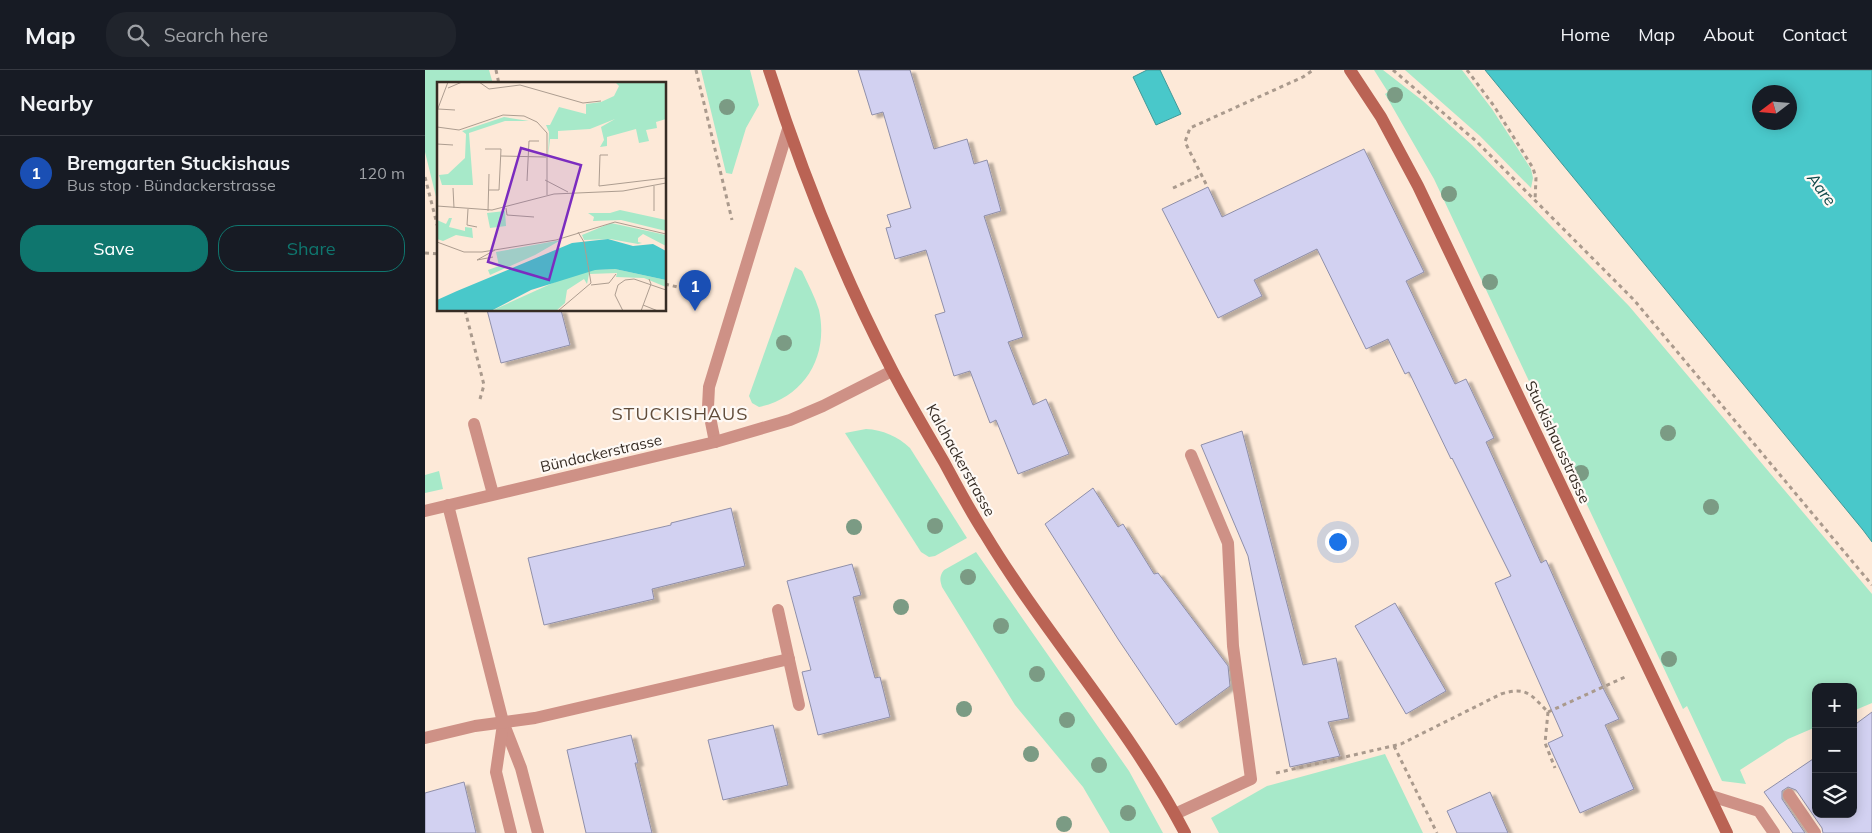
<!DOCTYPE html>
<html lang="en">
<head>
<meta charset="utf-8">
<style>
  :root { --surface:#171b24; --page:#20242c; --text:#f1f3f6; --muted:#9ea1a6; --line:#363941; --accent:#0f766e }
  body { margin:0; font-family:Mulish,sans-serif; background:var(--page); color:var(--text) }
  .controls { position:absolute; right:15px; bottom:15px; display:grid; overflow:hidden; border-radius:10px; box-shadow:0 2px 12px #0003 }
  .controls button { width:45px; height:45px; display:grid; place-items:center; padding:0; border:0; border-bottom:1px solid var(--line); background:var(--surface); color:var(--text); font:25px sans-serif }
  .compass { position:absolute; left:1327px; top:15px; width:45px; height:45px; border-radius:50%; background:var(--surface); box-shadow:0 2px 12px #0003; rotate:254deg }
  .you { position:absolute; left:912px; top:471px; width:18px; height:18px; margin:-12px; border:4px solid #fff; border-radius:50%; background:#1a73e8; box-shadow:0 0 0 8px #1a73e833 }
  .badge { display:grid; place-items:center; width:32px; height:32px; border-radius:50%; background:var(--accent); color:#fff; font-size:16px; font-weight:700 }
  .pin { position:absolute; translate:-50% -41px; filter:drop-shadow(0 1px 2px #0008) }
  .pin::after { content:''; position:absolute; top:26px; width:18px; height:15px; background:inherit; clip-path:polygon(0 0,100% 0,50% 100%) }
  .list { margin:0; padding:0; list-style:none }
  h2 { display:flex; justify-content:space-between; align-items:center; height:65px; margin:0; padding:0 20px; font-size:21px }
  h2 small { font-size:16px; font-weight:400; color:var(--muted) }
  .list li { display:grid; grid-template-columns:32px 1fr auto; gap:15px; align-items:center; box-sizing:border-box; height:75px; padding:0 20px; border-top:1px solid var(--line) }
  .list b { display:block; font-size:19px; white-space:nowrap }
  .list p { margin:0; font-size:16px; white-space:nowrap; color:var(--muted) }
  .list em { font-size:16px; font-style:normal; color:var(--muted) }
  .actions { display:flex; gap:10px; padding:15px 20px }
  .actions a { flex:1; padding:11px 0; border:1px solid var(--accent); border-radius:20px; text-align:center; font-size:18px; color:var(--accent) }
  .actions .main { background:var(--accent); color:#fff }
  .icon { flex:none; width:28px; height:28px; fill:none; stroke:currentColor; stroke-width:2; stroke-linecap:round; stroke-linejoin:round }
  .map { position:relative; flex:none; width:1447px; height:763px; overflow:hidden }
  header { display:flex; align-items:center; gap:30px; box-sizing:border-box; height:70px; padding:0 25px; background:var(--surface); border-bottom:1px solid var(--line) }
  header strong { font-size:24px }
  nav { display:flex; gap:28px; margin-inline-start:auto; font-size:18px }
  .search { width:350px; height:45px; background:var(--page); display:flex; align-items:center; gap:12px; box-sizing:border-box; padding:0 18px; border-radius:20px; color:var(--muted); font-size:19px }
  main { display:flex }
  aside { flex:1; background:var(--surface) }
  .map>svg:first-child { display:block }
  .green { fill:#a7e9c9 }
  .water { fill:#49c8ca; stroke:#439998; fill-rule:evenodd }
  .building { fill:#d2d1f1; stroke:#8f8fa9; filter:url(#shadow) }
  .lines { fill:none; stroke-linecap:round; stroke-linejoin:round }
  .path { stroke:#aa9a8d; stroke-width:3; stroke-dasharray:4 4; stroke-linecap:butt }
  .lane { stroke:#ce9186; stroke-width:12 }
  .street { stroke:#ce9186; stroke-width:12 }
  .secondary { stroke:#ba6354; stroke-width:12 }
  .tree { fill:#7b9b84 }
  .labels { text-anchor:middle; dominant-baseline:central; stroke-width:4.5; stroke-linejoin:round; paint-order:stroke }
  .street-label { font-size:15px; fill:#362c24; stroke:#fef9f5 }
  .water-label { font-size:16px; font-style:italic; fill:#0f4849; stroke:#fef9f5 }
  .quarter-label { font-size:18px; letter-spacing:1px; fill:#604c3a; stroke:#fef9f5 }
  .inset-road { fill:none; stroke:#ad9d90; stroke-width:1 }
  .view { fill:#7b2cbf; fill-opacity:0.15; stroke:#7b2cbf; stroke-width:2.5 }
  .inset-edge { fill:none; stroke:#362c24; stroke-width:2.5 }
</style>
</head>
<body>
<header>
<strong>Map</strong>
<div class="search"><svg class="icon" aria-label="search" viewBox="0 0 24 24"><circle cx="10" cy="10" r="6"/><path d="M15 15l6 6"/></svg>Search here</div>
<nav><a>Home</a><a>Map</a><a>About</a><a>Contact</a></nav>
</header>
<main>
<aside>
<h2>Nearby<small></small></h2>
<ul class="list">
<li><span class="badge" style="background:#1a4fb4">1</span><div><b>Bremgarten Stuckishaus</b><p>Bus stop · Bündackerstrasse</p></div><em>120 m</em></li>
</ul>
<div class="actions"><a class="main">Save</a><a>Share</a></div>
</aside>
<div class="map">
<svg width="1447" height="763" viewBox="0 0 1447 763">
  <defs>
    <filter id="shadow"><feDropShadow dx="5.5" dy="3" stdDeviation="1" flood-color="#0004"/></filter>
  </defs>
  <rect width="100%" height="100%" fill="#fde9d8"/>
  <g class="green">
    <path d="M0 0H64L68 14H14V139L0 82Z"/>
    <path d="M276 0H325L334 35 321 58 307 104 301 103Z"/>
    <path d="M949 0H958L998 31 1047 75 1204 236 1447 524V633L1428 641V617H1391V657L1363 669 1315 700 1321 714 1297 711 1262 636 1258 639 1009 109 960 24 963 22Z"/>
    <path d="M980 0H1037L1067 39 1106 99 1108 108 1106 118 1055 66Z"/>
    <path d="M370 197 377 201C383 214 390 227 394 240 404 286 380 327 334 337L327 333 324 326Z"/>
    <path d="M441 359C458 360 472 366 485 378L542 468 510 486 504 487 496 482 420 363Z"/>
    <path d="M14 401 18 419 0 423V405Z"/>
    <path d="M551 482 704 701 738 763H685L658 717 590 635 517 517C515 511 514 506 519 500Z"/>
    <path d="M960 684 998 763H794L786 748 842 716Z"/>
  </g>
  <g class="water">
    <path d="M722 0H735L756 44 731 55 708 7Z"/>
    <path d="M1060 0H1447V472L1438 460ZM1334 22H1364V52H1334Z"/>
  </g>
  <g class="building">
    <path d="M433 0H485L509 79 542 69 549 94 562 90 576 141 559 146 598 267 583 272 608 335 621 329 644 384 593 404 571 350 565 353 545 301 529 306 510 245 520 242 501 180 470 189 461 158 466 157 462 145 486 138 458 42 447 45Z"/>
    <path d="M939 79 999 202 981 211 1030 314 1041 309 1069 368 1061 372 1116 493 1121 490 1179 620 1194 649 1180 655 1209 719 1155 743 1123 673 1138 666 1070 513 1086 506 1027 388 1026 389 984 302 980 304 963 269 941 279 892 179 829 210 837 226 793 248 737 139 783 117 797 147Z"/>
    <path d="M62 240H136L145 275 76 293Z"/>
    <path d="M817 361 878 595 911 588 924 648 903 652 915 686 865 697 823 486 776 375Z"/>
    <path d="M668 418 693 457 698 454 729 504 733 503 803 596 805 616 751 655 693 569 620 454Z"/>
    <path d="M306 438 320 496 227 519 229 529 119 555 103 488 246 455V453Z"/>
    <path d="M427 494 436 525 428 527 450 608 455 607 465 647 393 665 377 602 386 600 362 511Z"/>
    <path d="M970 533 1021 621 981 644 930 556Z"/>
    <path d="M1447 642V763H1398L1397 758 1371 720 1363 717 1357 721V729L1380 763H1368L1339 722 1391 687 1389 685 1391 684V744H1428V656Z"/>
    <path d="M348 655 363 715 298 730 283 670Z"/>
    <path d="M206 665 213 693H210L227 763H161L142 680Z"/>
    <path d="M39 712 51 763H0V723Z"/>
    <path d="M1065 722 1083 763H1032L1022 741Z"/>
  </g>
  <g class="lines">
    <g class="path">
      <path d="M71 0 74 14"/>
      <path d="M271 0 307 150"/>
      <path d="M968 0 1051 71 1209 230 1447 515"/>
      <path d="M1042 0 1069 36 1108 98 1111 108 1110 131"/>
      <path d="M0 107 14 162"/>
      <path d="M781 114 760 72 765 58 878 7 888 0"/>
      <path d="M748 118 776 105"/>
      <path d="M0 183 14 184"/>
      <path d="M240 214 286 225"/>
      <path d="M40 240 59 315 55 329"/>
      <path d="M1123 642 1200 607"/>
      <path d="M1123 642 1120 673 1130 698"/>
      <path d="M969 676 1012 763"/>
      <path d="M851 703 976 674 1076 624C1102 616 1106 625 1123 642"/>
    </g>
    <g class="lane">
      <path d="M49 354 68 424"/>
      <path d="M290 372 283 337 284 317 363 59"/>
      <path d="M23 435 78 652 96 698 113 763"/>
      <path d="M353 540 374 635"/>
      <path d="M78 654 71 702 86 763"/>
      <path d="M0 668 50 656 110 648 364 589"/>
      <path d="M1364 725 1390 763"/>
      <path d="M1286 726 1334 741 1349 763"/>
      <path d="M750 744 826 709 808 576 803 473 766 385"/>
    </g>
    <path class="street" d="M0 441 290 372 365 350 398 336 467 301"/>
    <g class="secondary">
      <path d="M344 0C377 103 417 204 467 300 483 331 501 361 519 392 532 416 545 441 560 464 622 567 704 656 760 763"/>
      <path d="M925 0 956 47 993 116 1302 763"/>
    </g>
  </g>
  <g class="tree">
    <circle cx="970" cy="25" r="8"/>
    <circle cx="302" cy="37" r="8"/>
    <circle cx="1024" cy="124" r="8"/>
    <circle cx="1065" cy="212" r="8"/>
    <circle cx="359" cy="273" r="8"/>
    <circle cx="1243" cy="363" r="8"/>
    <circle cx="1156" cy="403" r="8"/>
    <circle cx="1286" cy="437" r="8"/>
    <circle cx="510" cy="456" r="8"/>
    <circle cx="429" cy="457" r="8"/>
    <circle cx="543" cy="507" r="8"/>
    <circle cx="476" cy="537" r="8"/>
    <circle cx="576" cy="556" r="8"/>
    <circle cx="1244" cy="589" r="8"/>
    <circle cx="612" cy="604" r="8"/>
    <circle cx="539" cy="639" r="8"/>
    <circle cx="642" cy="650" r="8"/>
    <circle cx="606" cy="684" r="8"/>
    <circle cx="674" cy="695" r="8"/>
    <circle cx="703" cy="743" r="8"/>
    <circle cx="639" cy="754" r="8"/>
  </g>
  <g class="labels">
    <g class="street-label">
      <text transform="translate(1133 372) rotate(65)">Stuckishausstrasse</text>
      <text transform="translate(176 383) rotate(-13)">Bündackerstrasse</text>
      <text transform="translate(536 390) rotate(61)">Kalchackerstrasse</text>
    </g>
    <g class="water-label">
      <text transform="translate(1397 119) rotate(53)">Aare</text>
    </g>
    <g class="quarter-label">
      <text x="255" y="343">STUCKISHAUS</text>
    </g>
  </g>
  <g transform="translate(12 12)">
    <rect width="229" height="229" fill="#fde9d8"/>
    <path d="M178 0H229V37L219 40 220 46 209 48 212 59 202 61 199 47 170 55V64L163 65 167 58 164 45 178 37 153 47 121 49V57H113L111 75 112 50 109 43H113L122 25 149 32V22L164 20 177 14 182 4ZM67 35 92 39H68L32 51 36 103H5L2 93 11 92 28 76 29 52 25 49ZM183 128 229 138V149L184 138 156 139 157 135 151 131H173ZM68 129 69 144 53 146 50 131ZM12 136H15L12 145 28 149V145L35 146 36 156 19 153 6 159 0 157V138L9 142ZM174 141 229 153V164L206 152 201 156V160L205 161 201 162 173 157 147 158 145 153ZM124 158 98 173 53 193 51 188 62 184 59 170ZM178 187 229 198V205L207 196 179 195 180 191 152 192 150 202 147 197 130 208 128 221 119 229H54L129 195 156 188Z" fill="#a7e9c9"/>
    <path d="M171 157 196 164 216 162 229 169V198L178 187 158 188 94 208 54 229H0V218L20 209 135 161Z" fill="#49c8ca"/>
    <path class="inset-road" d="M42 0 52 7 83 3 146 21 164 19M11 6 25 0M1 27 18 28M0 29 11 0M0 45 22 48 66 33 87 34 100 40 110 51V113M0 62 16 63M48 67H64L62 108H52M171 73H163L162 104 229 96M64 74 109 75M108 98 131 110M90 99 92 59H102M16 106 17 126M0 124 55 128 117 112 186 109 229 101M69 126 70 133 97 135M31 127 30 143 40 145M51 129 52 92M217 129V104M0 160 27 170H45L119 158 178 140 229 152M56 175 40 178 58 168M154 203 172 201 179 192M206 223 221 229M121 229 154 201 147 160 141 150M186 229 178 213 181 203 188 198 197 197 229 208M204 229 214 202 212 197"/>
    <path class="view" d="M84 66 144 83 112 198 51 180Z"/>
    <rect width="229" height="229" class="inset-edge"/>
  </g>
</svg>
<div class="controls">
<button>+</button>
<button>−</button>
<button><svg class="icon" aria-label="layers" viewBox="0 0 24 24"><path d="M12 4l9 5-9 5-9-5zM3 14l9 5 9-5"/></svg></button>
</div>
<svg class="compass" viewBox="-18 -18 36 36"><path d="M0-13l5 13h-10z" fill="#e53935"/><path d="M0 13l5-13h-10z" fill="#9ea1a6"/></svg>
<div class="you"></div>
<div class="pin badge" style="left:270px;top:241px;background:#1a4fb4">1</div>
</div>
</main>
</body>
</html>
